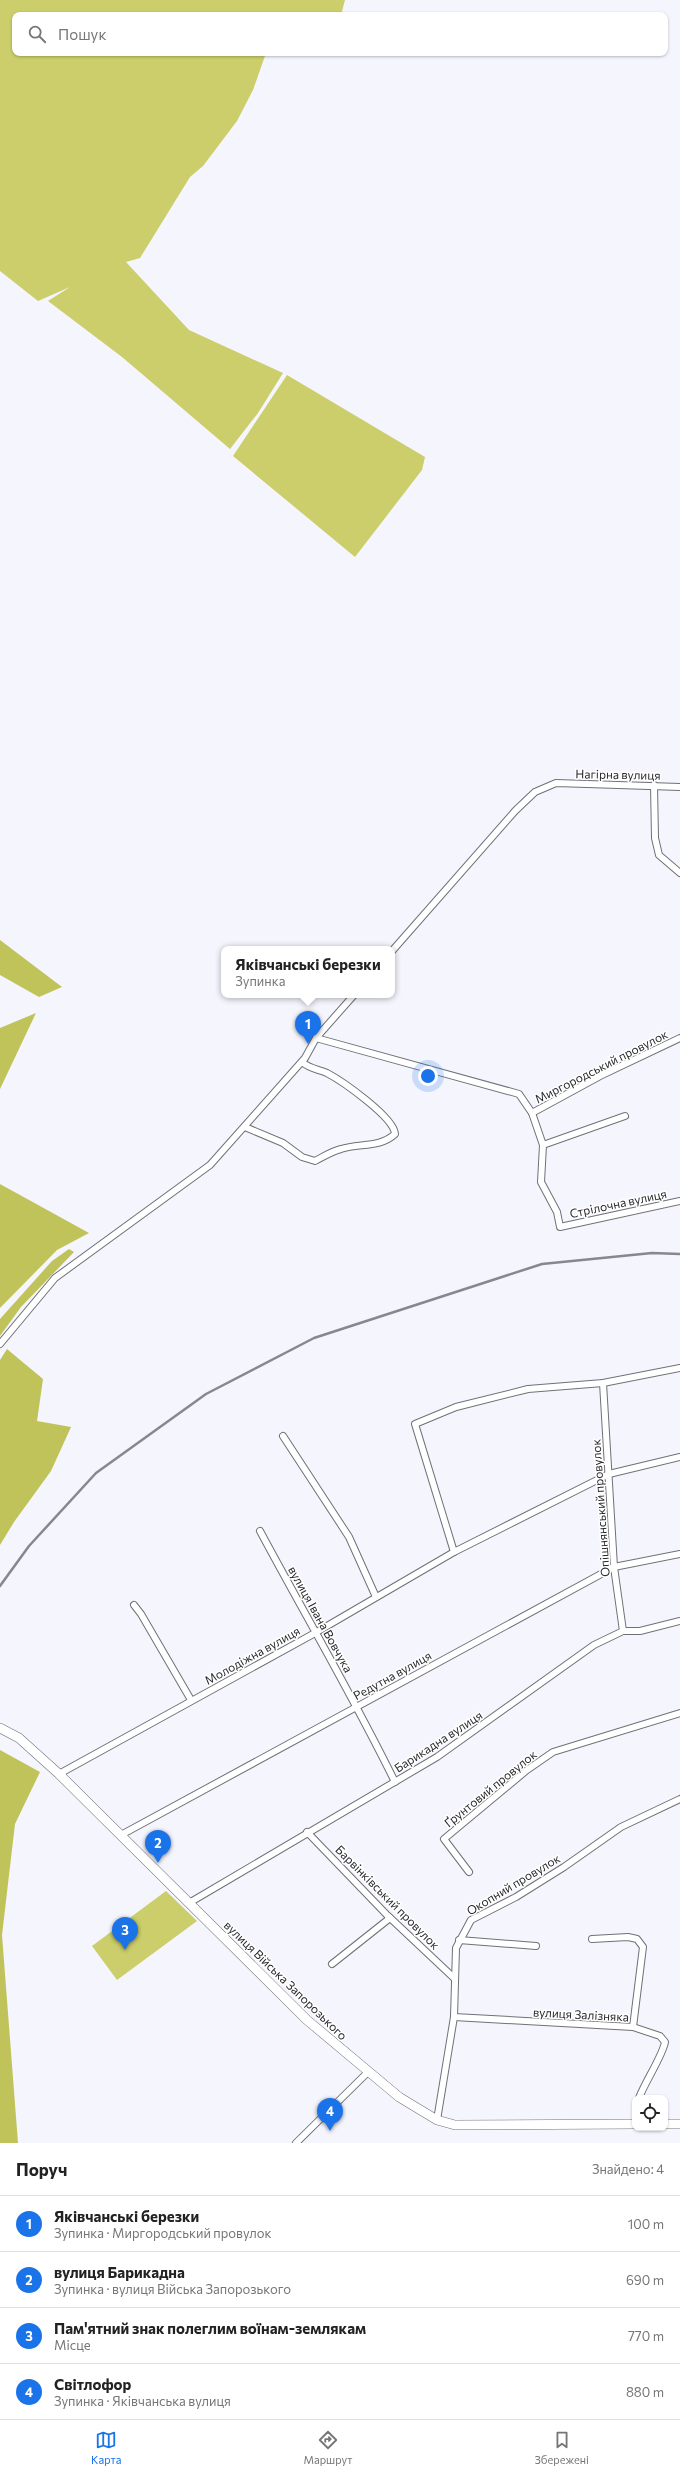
<!DOCTYPE html>
<html lang="uk">
<head>
<meta charset="utf-8">
<style>
  :root { --surface:#fff; --page:#f6f6f6; --text:#222; --muted:#767676; --line:#e0e0e0; --accent:#1a73e8 }
  body { margin:0; font-family:Commissioner,sans-serif; background:var(--page); color:var(--text) }
  .controls { position:absolute; right:12px; bottom:12px; display:grid; overflow:hidden; border-radius:8px; box-shadow:0 1px 3px #0004 }
  .controls button { width:36px; height:36px; display:grid; place-items:center; padding:0; border:0; border-bottom:1px solid var(--line); background:var(--surface); color:var(--text); font:20px sans-serif }
  .you { position:absolute; left:428px; top:1076px; width:14px; height:14px; margin:-10px; border:3px solid #fff; border-radius:50%; background:#1a73e8; box-shadow:0 0 0 6px #1a73e833 }
  .badge { display:grid; place-items:center; width:26px; height:26px; border-radius:50%; background:var(--accent); color:#fff; font-size:13px; font-weight:700 }
  .pin { position:absolute; translate:-50% -33px; filter:drop-shadow(0 1px 2px #0008) }
  .pin::after { content:''; position:absolute; top:21px; width:14px; height:12px; background:inherit; clip-path:polygon(0 0,100% 0,50% 100%) }
  .popup { position:absolute; left:221px; top:946px; width:174px; height:52px; box-sizing:border-box; display:grid; place-content:center; border-radius:8px; background:var(--surface); filter:drop-shadow(0 1px 3px #0005); font-size:13px; white-space:nowrap; color:var(--muted) }
  .popup b { font-size:15px; color:var(--text) }
  .popup::after { content:''; position:absolute; left:50%; top:100%; margin-left:-8px; border:8px solid transparent; border-top-color:var(--surface) }
  .list { margin:0; padding:0; list-style:none }
  h2 { display:flex; justify-content:space-between; align-items:center; height:52px; margin:0; padding:0 16px; font-size:17px }
  h2 small { font-size:13px; font-weight:400; color:var(--muted) }
  .list li { display:grid; grid-template-columns:26px 1fr auto; gap:12px; align-items:center; box-sizing:border-box; height:56px; padding:0 16px; border-top:1px solid var(--line) }
  .list b { display:block; font-size:15px; white-space:nowrap }
  .list p { margin:0; font-size:13px; white-space:nowrap; color:var(--muted) }
  .list em { font-size:13px; font-style:normal; color:var(--muted) }
  .icon { flex:none; width:22px; height:22px; fill:none; stroke:currentColor; stroke-width:2; stroke-linecap:round; stroke-linejoin:round }
  .map { position:relative; flex:none; width:680px; height:2143px; overflow:hidden }
  .search { position:absolute; background:var(--surface); box-shadow:0 1px 3px #0004; left:12px; right:12px; top:12px; height:44px; display:flex; align-items:center; gap:10px; box-sizing:border-box; padding:0 14px; border-radius:8px; color:var(--muted); font-size:15px }
  .sheet { height:276px; background:var(--surface) }
  nav { display:flex; justify-content:space-around; align-items:center; box-sizing:border-box; height:56px; border-top:1px solid var(--line); background:var(--surface); font-size:11px; color:var(--muted) }
  nav a { display:grid; justify-items:center; gap:2px }
  nav .on { color:var(--accent) }
  .map>svg:first-child { display:block }
  .green { fill:#cbce6a }
  .forest { fill:#c0c359 }
  .lines { fill:none; stroke-linecap:round; stroke-linejoin:round }
  .street-casing { stroke:#707078; stroke-width:8 }
  .secondary-casing { stroke:#707078; stroke-width:10 }
  .street { stroke:#fff; stroke-width:6 }
  .secondary { stroke:#fff; stroke-width:9 }
  .rail { stroke:#87878d; stroke-width:2.5 }
  .labels { text-anchor:middle; dominant-baseline:central; stroke-width:3; stroke-linejoin:round; paint-order:stroke }
  .street-label { font-size:12px; fill:#2a2a2d; stroke:#fff }
</style>
</head>
<body>
<div class="map">
<svg width="680" height="2143" viewBox="0 0 680 2143">
  <rect width="100%" height="100%" fill="#f5f5fe"/>
  <g class="green">
    <path d="M0 0H345L341 15H15V53H266L253 90 237 121 203 166 190 177 140 258 126 262 189 330 283 373 258 413 230 449 122 357 48 301 70 287 38 301 0 271Z"/>
    <path d="M287 375 425 457 422 470 355 557 233 456Z"/>
    <path d="M166 1891 197 1921 117 1980 92 1946Z"/>
  </g>
  <g class="forest">
    <path d="M0 940 62 987 39 997 0 975Z"/>
    <path d="M36 1013 0 1089V1028Z"/>
    <path d="M0 1184 89 1233 57 1250 0 1308Z"/>
    <path d="M69 1249 74 1252 21 1307 0 1336V1319L52 1261Z"/>
    <path d="M7 1349 43 1379 37 1421 71 1427 51 1471 14 1522 0 1545V1360Z"/>
    <path d="M0 1750 40 1772 15 1824 2 1935 18 2143H0Z"/>
  </g>
  <g class="lines">
    <g class="street-casing">
      <g id="street">
        <path d="M654 785 655 838 659 855 680 873"/>
        <path d="M392 951 515 811 535 792 556 783 680 787"/>
        <path d="M316 1038 519 1094 532 1113 543 1145 541 1182 557 1212 560 1227 680 1201"/>
        <path d="M532 1113 600 1076 680 1038"/>
        <path d="M245 1127 283 1143 302 1157 315 1161C323 1157 332 1151 341 1149 359 1143 380 1148 395 1134 394 1117 342 1081 327 1073 318 1069 310 1069 302 1062"/>
        <path d="M543 1145 625 1116"/>
        <path d="M0 1344 55 1278 210 1165 305 1058 316 1038 354 995"/>
        <path d="M603 1383 614 1567 623 1631"/>
        <path d="M283 1436 349 1537 376 1597"/>
        <path d="M260 1531C305 1615 353 1696 395 1782"/>
        <path d="M454 1552 415 1424 456 1407 528 1389 603 1383 680 1368"/>
        <path d="M134 1605 141 1614 191 1700"/>
        <path d="M59 1774 315 1633 454 1552 609 1474 680 1457"/>
        <path d="M307 1832 387 1915 454 1978"/>
        <path d="M121 1835 614 1567 680 1554"/>
        <path d="M469 1872 444 1839 527 1770 553 1752 680 1713"/>
        <path d="M189 1903 437 1757 594 1645 623 1631H640L680 1621"/>
        <path d="M592 1939 628 1937 637 1939 643 1947 633 2027"/>
        <path d="M459 1940 536 1946"/>
        <path d="M332 1964 390 1918"/>
        <path d="M454 2017 633 2027 660 2036 665 2042C663 2055 645 2082 639 2098"/>
        <path d="M437 2120 454 2017 456 1948 471 1920 516 1897 564 1867 621 1827 680 1799"/>
        <path d="M296 2143 368 2072"/>
      </g>
    </g>
    <g class="secondary-casing">
      <g id="secondary">
        <path d="M0 1728 19 1738 59 1774 307 2020 399 2097 437 2120 455 2125 635 2124"/>
        <path d="M665 2124H680"/>
      </g>
    </g>
    <use href="#street" class="street"/>
    <use href="#secondary" class="secondary"/>
    <path class="rail" d="M0 1586 29 1546 96 1473 206 1394 314 1338 542 1264 652 1253 680 1254"/>
  </g>
  <g class="labels">
    <g class="street-label">
      <text transform="translate(618 774) rotate(1)">Нагірна вулиця</text>
      <text transform="translate(601 1066) rotate(-27)">Миргородський провулок</text>
      <text transform="translate(618 1203) rotate(-12)">Стрілочна вулиця</text>
      <text transform="translate(600 1508) rotate(-94)">Опішнянський провулок</text>
      <text transform="translate(321 1619) rotate(61)">вулиця Івана Вовчука</text>
      <text transform="translate(252 1655) rotate(-29)">Молодіжна вулиця</text>
      <text transform="translate(392 1675) rotate(-29)">Редутна вулиця</text>
      <text transform="translate(438 1741) rotate(-33)">Барикадна вулиця</text>
      <text transform="translate(490 1788) rotate(-39)">Ґрунтовий провулок</text>
      <text transform="translate(513 1884) rotate(-31)">Окопний провулок</text>
      <text transform="translate(388 1897) rotate(45)">Барвінківський провулок</text>
      <text transform="translate(286 1980) rotate(44)">вулиця Війська Запорозького</text>
      <text transform="translate(581 2014) rotate(3)">вулиця Залізняка</text>
    </g>
  </g>
</svg>
<div class="controls">
<button><svg class="icon" aria-label="locate" viewBox="0 0 24 24"><circle cx="12" cy="12" r="6"/><path d="M12 2v4M12 18v4M2 12h4M18 12h4"/></svg></button>
</div>
<div class="you"></div>
<div class="pin badge" style="left:308px;top:1044px">1</div>
<div class="popup"><b>Яківчанські березки</b>Зупинка</div>
<div class="pin badge" style="left:158px;top:1863px">2</div>
<div class="pin badge" style="left:125px;top:1950px">3</div>
<div class="pin badge" style="left:330px;top:2131px">4</div>
<div class="search"><svg class="icon" aria-label="search" viewBox="0 0 24 24"><circle cx="10" cy="10" r="6"/><path d="M15 15l6 6"/></svg>Пошук</div>
</div>
<section class="sheet">
<h2>Поруч<small>Знайдено: 4</small></h2>
<ul class="list">
<li><span class="badge">1</span><div><b>Яківчанські березки</b><p>Зупинка · Миргородський провулок</p></div><em>100 m</em></li>
<li><span class="badge">2</span><div><b>вулиця Барикадна</b><p>Зупинка · вулиця Війська Запорозького</p></div><em>690 m</em></li>
<li><span class="badge">3</span><div><b>Пам'ятний знак полеглим воїнам-землякам</b><p>Місце</p></div><em>770 m</em></li>
<li><span class="badge">4</span><div><b>Світлофор</b><p>Зупинка · Яківчанська вулиця</p></div><em>880 m</em></li>
</ul>
</section>
<nav>
<a class="on"><svg class="icon" aria-label="map" viewBox="0 0 24 24"><path d="M3 6l6-2 6 2 6-2v14l-6 2-6-2-6 2zM9 4v14M15 6v14"/></svg>Карта</a>
<a><svg class="icon" aria-label="directions" viewBox="0 0 24 24"><path d="M12 3l9 9-9 9-9-9zM9 14v-3h6M13 9l2 2-2 2"/></svg>Маршрут</a>
<a><svg class="icon" aria-label="saved" viewBox="0 0 24 24"><path d="M7 4h10v16l-5-4-5 4z"/></svg>Збережені</a>
</nav>
</body>
</html>
